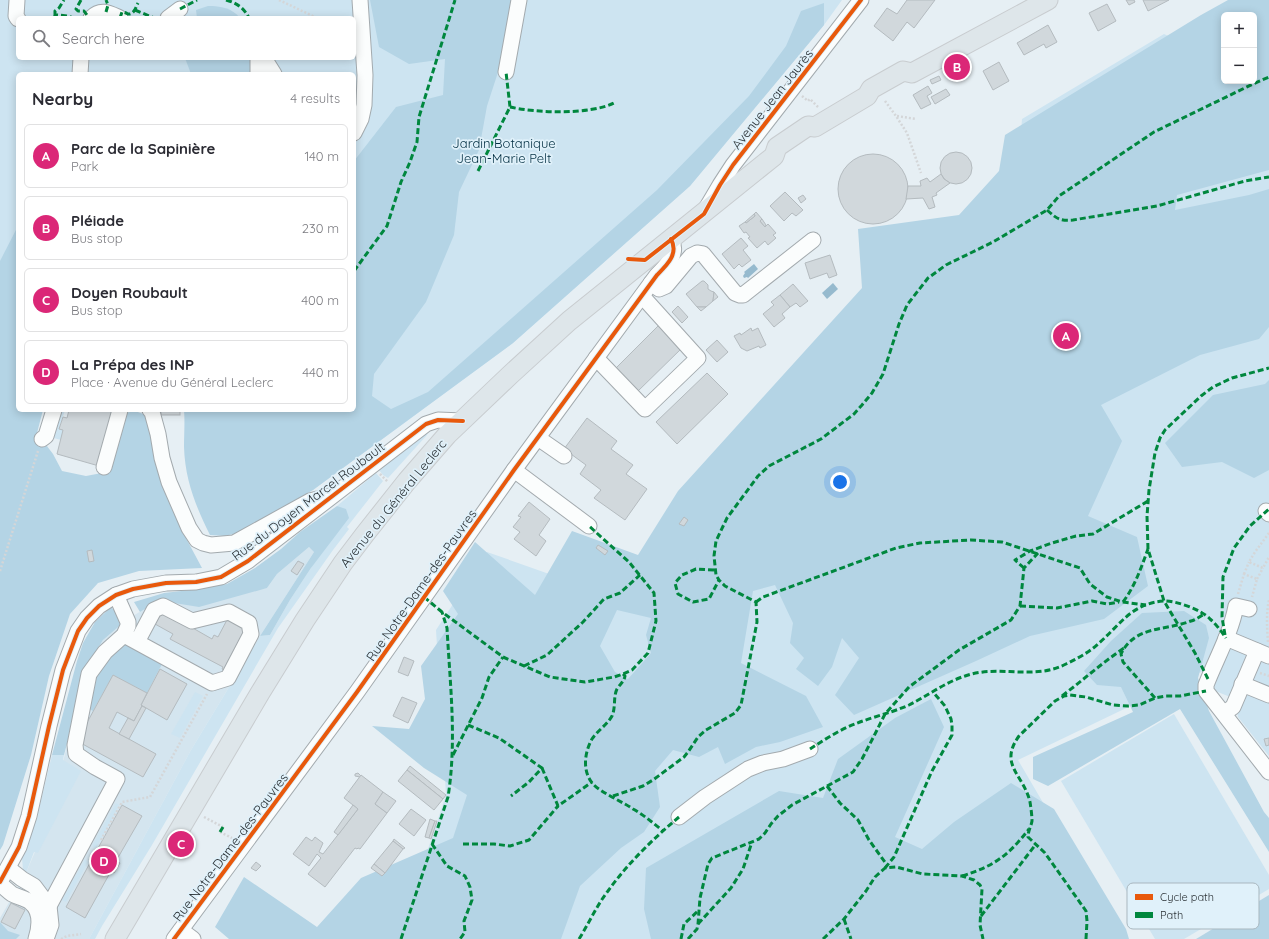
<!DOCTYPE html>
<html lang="en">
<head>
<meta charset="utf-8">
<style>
  :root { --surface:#fff; --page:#f7f7f7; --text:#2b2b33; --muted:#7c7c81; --line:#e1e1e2; --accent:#db2777 }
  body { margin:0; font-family:Quicksand,sans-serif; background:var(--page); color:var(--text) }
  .controls { position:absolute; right:12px; top:12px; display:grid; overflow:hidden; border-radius:6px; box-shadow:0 2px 10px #0003 }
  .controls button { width:36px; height:36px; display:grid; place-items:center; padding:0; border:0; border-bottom:1px solid var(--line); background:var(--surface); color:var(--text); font:20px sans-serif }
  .you { position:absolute; left:840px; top:482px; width:14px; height:14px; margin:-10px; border:3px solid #fff; border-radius:50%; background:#1a73e8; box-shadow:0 0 0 6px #1a73e833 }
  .badge { display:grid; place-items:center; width:26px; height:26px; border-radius:50%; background:var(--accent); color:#fff; font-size:13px; font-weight:700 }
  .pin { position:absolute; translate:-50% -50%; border:2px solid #fff; box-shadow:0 1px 4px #0006 }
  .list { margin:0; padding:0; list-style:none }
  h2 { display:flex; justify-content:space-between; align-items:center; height:52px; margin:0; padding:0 16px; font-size:17px }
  h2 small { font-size:13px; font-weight:400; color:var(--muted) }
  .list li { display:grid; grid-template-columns:26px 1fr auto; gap:12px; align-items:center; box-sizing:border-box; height:64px; margin:0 8px 8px; padding:0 8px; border:1px solid var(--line); border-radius:6px }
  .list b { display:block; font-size:15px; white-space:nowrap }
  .list p { margin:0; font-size:13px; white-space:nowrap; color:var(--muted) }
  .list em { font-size:13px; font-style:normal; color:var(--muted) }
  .icon { flex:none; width:22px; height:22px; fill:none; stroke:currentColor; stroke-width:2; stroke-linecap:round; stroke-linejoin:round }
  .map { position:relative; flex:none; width:1269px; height:939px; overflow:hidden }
  .search { position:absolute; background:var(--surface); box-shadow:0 2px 10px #0003; left:16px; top:16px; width:340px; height:44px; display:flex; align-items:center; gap:10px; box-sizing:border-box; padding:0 14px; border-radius:6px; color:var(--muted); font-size:15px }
  .panel { position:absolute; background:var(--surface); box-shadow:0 2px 10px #0003; left:16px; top:72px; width:340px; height:340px; border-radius:6px }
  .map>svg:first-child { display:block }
  .built { fill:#d4e5ef }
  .green { fill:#cde4f1; fill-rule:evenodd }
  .forest { fill:#b4d4e5; fill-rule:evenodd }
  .water { fill:#96bace }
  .building { fill:#d1d8dc; stroke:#b4bbbf }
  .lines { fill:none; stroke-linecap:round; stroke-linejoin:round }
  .minor-casing { stroke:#a3aaae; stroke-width:17 }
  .major-casing { stroke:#c8cccf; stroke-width:21 }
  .path { stroke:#d4d6d8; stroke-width:2.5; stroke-dasharray:2 2; stroke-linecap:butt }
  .minor { stroke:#fbfdfd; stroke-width:15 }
  .major { stroke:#dee6ea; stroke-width:19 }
  .quiet { stroke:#00873e; stroke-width:3; stroke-dasharray:6 3; stroke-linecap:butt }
  .cycleway-casing { stroke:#e0f1fa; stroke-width:6 }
  .cycleway { stroke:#e8590c; stroke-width:4 }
  .labels { text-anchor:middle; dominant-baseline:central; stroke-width:3.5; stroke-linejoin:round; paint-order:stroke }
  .street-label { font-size:13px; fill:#2a3135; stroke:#e0f1fa }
  .park-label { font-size:13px; fill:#022f42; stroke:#e0f1fa }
  .key { fill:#e0f1fa; stroke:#a9b7bf; stroke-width:1 }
  .key-label { font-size:11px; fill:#2a3135 }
</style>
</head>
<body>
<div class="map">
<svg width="1269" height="939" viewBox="0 0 1269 939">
  <rect width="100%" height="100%" fill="#e6eff4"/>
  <path class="built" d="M309 547 314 552 260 636 191 750 89 939H0V918L26 873 45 828 57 785 88 664 103 640 126 620 153 604 267 588 277 574Z"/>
  <g class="green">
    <path d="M0 0H842L824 25 690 186 513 343 313 490 251 521 354 410V74H18V259L0 288ZM18 18H354V58H18Z"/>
    <path d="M1269 10V756L1238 717 1237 711 1240 701 1213 690 1220 663 1018 760 1123 939H398L446 795 436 630 487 552 626 601 1017 181 1022 119 1164 34 1199 50 1224 81H1254Z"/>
    <path d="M59 410H65L59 429 63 430 61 440 50 437Z"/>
    <path d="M428 432 427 435 388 478 383 475 379 470Z"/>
    <path d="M376 473 383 481 347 527 349 529 333 550 278 628 152 845 102 926 95 939H89L191 750 260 636 270 635 290 600 311 568 340 508 337 506Z"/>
    <path d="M195 692 203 696 180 738 171 734Z"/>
    <path d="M1174 714 1269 875V889L1184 939H1155L1061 781Z"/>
    <path d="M52 755H64L63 760 81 771 38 853 34 852 26 873 23 870 22 858 36 821Z"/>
    <path d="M116 803 119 805 96 848 92 846Z"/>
    <path d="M85 859 88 862 66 902 62 900Z"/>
  </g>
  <g class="forest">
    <path d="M370 0H514L502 60 487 106 479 150 459 192 454 235 426 302 374 374 372 396 391 409 428 392 657 190 749 96 786 46 801 11 824 3V25L690 186 513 343 313 490 241 532 225 536 210 535C196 507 185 480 184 447 184 435 185 422 184 410H354V161L396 107 443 95 445 59 409 64 379 47Z"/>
    <path d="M1228 0H1269V170L1177 195 1175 210 1249 195 1269 189V327L1259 339 1200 355 1101 405 1122 441 1088 516 1137 537 1148 586 1104 619 1030 636 976 661 854 715 835 695 859 658 842 638 832 667 818 686 796 669 804 658 790 643 793 623 775 585 753 591 741 663 806 696 823 727 780 742 756 747 725 764 718 747 699 757 673 750 655 771 660 807 644 832 621 848 580 886 561 939H229L215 927 244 877 317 927 361 878 453 838 467 795 424 768 372 726 409 729 425 699 421 666 458 614 443 591 475 542 535 595 572 531 638 555 678 491 862 288 858 229 959 215 999 171 1005 135 1201 15ZM1224 15H1254V81H1224ZM617 610 651 618 646 635 651 653 628 679 615 672 600 646Z"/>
    <path d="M208 6C221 6 232 8 240 18H197L196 10Z"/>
    <path d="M185 58H253L254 74H191Z"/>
    <path d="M18 226V410H43L37 433 53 454 62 471 86 476 107 472 125 413 135 411 146 415 168 498 187 540 202 568 139 571 98 583 70 614 49 676 31 755 3 845 0 850V261Z"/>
    <path d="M1269 380V470L1254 478 1222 462 1182 467 1165 443 1213 395 1265 384Z"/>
    <path d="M337 506 346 509 349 518 311 568 290 600 270 635 260 636 314 552 309 547 277 574 267 588 199 607 162 601 153 604 140 612 134 602 164 593 199 589 227 584 255 568 281 549 300 532Z"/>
    <path d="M111 607 124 622 103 640 88 664 64 755H52L77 661 83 643 95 622Z"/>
    <path d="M1184 611 1206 625 1209 638 1198 678 1209 711 1264 812 1269 818V852L1180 709 1048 786 1033 779V757L1133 712 1121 687 1097 685 1084 671 1111 641 1142 613Z"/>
    <path d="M124 644 162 664 147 693 113 675 93 711 88 708 95 679 109 659Z"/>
    <path d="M931 699 944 727 895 837 922 849 954 822 1011 783 1054 809 1126 929 1129 939H651L644 909 646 868 779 791 823 798 838 759 895 718Z"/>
    <path d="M1269 895V939H1196Z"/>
    <path d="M0 922 8 931 20 935 16 939H0Z"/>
  </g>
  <g class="water">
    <path d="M754 264 758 269 748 278 747 277 744 278 743 276 745 273 744 272Z"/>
    <path d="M833 283 838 289 827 299 822 293Z"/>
  </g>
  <g class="building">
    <path d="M907 0H935L914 28 907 22 893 41 874 26 887 8 897 14Z"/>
    <path d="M1126 0H1134L1135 2 1129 5Z"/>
    <path d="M1143 0H1169L1148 11Z"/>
    <path d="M1107 4 1116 21 1098 31 1089 13Z"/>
    <path d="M1048 25 1057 42 1046 48 1044 44 1024 55 1017 43Z"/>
    <path d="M999 62 1009 81 993 90 983 71Z"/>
    <path d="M939 76 941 80 932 84 930 80Z"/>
    <path d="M928 86 932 93 927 96 931 104 921 109 913 95Z"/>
    <path d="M946 89 950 95 935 104 931 97Z"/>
    <circle cx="956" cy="168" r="16"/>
    <circle cx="873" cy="189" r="35"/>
    <path d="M941 174 944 179 950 183 936 193 937 195 932 197 935 207 929 209 923 198 906 199 908 186H921L920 181 927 178 930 182Z"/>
    <path d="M785 192 803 210 796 216 792 213 784 221 770 206Z"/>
    <path d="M803 195 806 199 801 203 798 198Z"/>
    <path d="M756 212 762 219 760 221 765 227 768 224 776 233 773 235 776 238 768 245 765 241 757 248 748 238 750 237 746 232 744 233 739 226 745 222 746 223 755 216 754 214Z"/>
    <path d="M754 214 755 216 746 223 745 222Z"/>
    <path d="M762 219 766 225 765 227 760 221Z"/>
    <path d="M741 238 748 246 743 250 751 260 742 267 739 264 734 269 722 254Z"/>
    <path d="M830 255 837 275 829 278 827 273 810 279 805 263Z"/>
    <path d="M702 281H704L708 285V289L711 291 714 292 713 301 706 307H697L686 294Z"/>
    <path d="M793 284 808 301 800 307 796 303 790 307 780 295Z"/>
    <path d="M714 292 718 297 713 301Z"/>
    <path d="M780 295 790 307 782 314 785 318 774 327 763 314 774 305 771 302Z"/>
    <path d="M678 306 688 317 682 323 672 312Z"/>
    <path d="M697 307H706L701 311Z"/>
    <path d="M660 324 683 347 636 393 613 371Z"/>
    <path d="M751 328 752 331 758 328 766 345 760 348 759 346 747 351 741 348 734 336 740 333 741 335Z"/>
    <path d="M717 340 728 352 717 362 706 350Z"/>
    <path d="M707 373 728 394 677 444 656 422Z"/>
    <path d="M69 410H115L99 466 57 454 63 430 59 429 63 417 67 418Z"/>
    <rect x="161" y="410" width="19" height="5"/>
    <path d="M587 418 617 441 611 449 633 465 626 474 647 489 625 520 594 498 601 490 580 474 586 465 564 449Z"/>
    <path d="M529 502 550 519 539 535 546 541 536 556 514 539 520 532 513 527 521 517 518 516Z"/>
    <path d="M684 517 688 520 684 526 679 524Z"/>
    <path d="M598 545 608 551 605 555 596 548Z"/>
    <path d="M92 550 94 561 89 562 87 551Z"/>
    <path d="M298 561 304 564 297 575 291 571Z"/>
    <path d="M163 611 212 639 214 635 218 637 228 618 246 628 227 663 231 665 228 672 222 669 223 667 170 639 173 634 155 624Z"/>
    <path d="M404 657 414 661 408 676 398 672Z"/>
    <path d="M160 669 187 684 167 720 141 705Z"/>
    <path d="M113 675 147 693 141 705 142 706 134 721 117 712 109 728 156 754 143 777 77 741Z"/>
    <path d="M402 697 417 703 408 723 393 716Z"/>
    <path d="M142 706 146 708 129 739 119 734 128 718 134 721Z"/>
    <path d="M1269 738V745L1266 746 1264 739Z"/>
    <path d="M410 766 446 795 443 799 407 770Z"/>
    <path d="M407 770 443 799 434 810 398 781Z"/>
    <path d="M358 773 361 776 360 777 355 776V774Z"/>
    <path d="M361 775 383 792 375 804 387 813 360 849 358 848 357 849 355 848 325 887 308 874 321 858 317 854 309 866 293 854 306 837 312 841 315 837 323 843 319 852 323 854 358 809 344 798Z"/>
    <path d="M383 792 396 801 387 813 375 804Z"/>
    <path d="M122 805 142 816 116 861 120 863 114 873 111 871 85 918 66 907 91 861 89 860 92 855 95 849 97 850Z"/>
    <path d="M353 805 358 809 338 835 334 832Z"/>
    <path d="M411 809 426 820 414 836 399 824Z"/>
    <path d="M430 819 435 821 429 838 425 837Z"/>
    <path d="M435 821H437L431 839 429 838Z"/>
    <path d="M394 839 405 848 403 849 393 841Z"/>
    <path d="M393 841 403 849 385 873 374 864Z"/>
    <path d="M256 862 261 866 256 871 251 868Z"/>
    <path d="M374 864 385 873 382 876 371 868Z"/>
    <path d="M11 903 25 910 15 929 1 922Z"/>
  </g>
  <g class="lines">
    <g class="minor-casing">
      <g id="minor">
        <path d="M17 0 16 16 18 19"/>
        <path d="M91 18C101 8 109 13 120 18"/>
        <path d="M168 18 180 9"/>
        <path d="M264 58 274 74"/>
        <path d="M506 72 519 0"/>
        <path d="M80 74 81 58"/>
        <path d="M258 74V58"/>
        <path d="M354 133 361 119 364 105 365 75 360 0"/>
        <path d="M707 207 720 185 733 165 861 0"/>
        <path d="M651 283 659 289 666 286 691 256 697 253 703 254 735 293 740 295H743L813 240"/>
        <path d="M596 358 645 409 698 358 642 296"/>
        <path d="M150 410 152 412 158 434 162 458 169 482 189 528 197 540 203 543 211 545 234 543 310 501 329 496"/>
        <path d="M538 438 564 456"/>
        <path d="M42 439 46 436 54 410"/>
        <path d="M104 467 120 410"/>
        <path d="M514 470 589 526"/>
        <path d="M1266 511 1269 514"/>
        <path d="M1249 609 1236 606C1231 633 1216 659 1206 685V691L1269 772"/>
        <path d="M124 635 212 683 228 678 251 634 249 623 229 612 192 621 163 606 154 610 137 642"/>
        <path d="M1226 638 1269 656"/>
        <path d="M1242 684 1269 695"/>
        <path d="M1224 713 1233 707 1257 651"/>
        <path d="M679 817 705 797 748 769 763 763 783 759 810 749"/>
        <path d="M8 868 22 879 34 886 49 906 51 925 46 939"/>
        <path d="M0 882 19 847 29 816 49 726 63 670 78 631 87 618 99 606 116 595 133 589 166 583 196 582 221 577 248 561 426 424 438 420 463 421"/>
        <path d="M0 884C4 887 8 891 12 894 17 897 25 898 30 902 42 911 40 926 36 939"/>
        <path d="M49 906 117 779 95 767 76 754 75 745 89 674 105 652 124 635 128 626V622L116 595"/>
        <path d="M181 930 193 939"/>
        <path d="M174 939 357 692 514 470 657 275C667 265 679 254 671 239"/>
      </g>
    </g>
    <g class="major-casing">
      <path id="major" d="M115 939 260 693 305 620 343 563 365 534 407 481 447 435 510 375 569 321 774 156 777 147 808 126 815 127 867 96 871 89 903 71 912 73 1048 0"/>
    </g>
    <g class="path">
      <path d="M279 0 317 18"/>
      <path d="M802 96 808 101 810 99 818 107"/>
      <path d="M885 101 896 116 907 133 921 173"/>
      <path d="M897 116 916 119"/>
      <path d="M380 474 388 482"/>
      <path d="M1269 533 1255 552 1249 562 1263 568 1269 557"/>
      <path d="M0 571 38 451"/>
      <path d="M1244 574 1249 562"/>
      <path d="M1257 579 1263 568"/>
      <path d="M1238 594 1244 574 1257 579 1252 597"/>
      <path d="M1268 642C1267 627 1266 614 1269 600"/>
      <path d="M1260 673 1269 676"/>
      <path d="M204 817 223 827"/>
      <path d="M220 832 232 838"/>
      <path d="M101 840 122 802 150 797 207 694"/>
      <path d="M61 939 67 936 81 934"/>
    </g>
    <use href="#minor" class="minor"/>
    <use href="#major" class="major"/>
    <g class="quiet">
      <path d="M81 0 76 9 78 11H84L89 18"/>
      <path d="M226 0C237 3 244 8 249 18"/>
      <path d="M180 9 197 0"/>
      <path d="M135 10 154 18"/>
      <path d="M106 12 108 5 106 0"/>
      <path d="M55 16V11L59 8 64 0"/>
      <path d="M53 18 57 15 68 16 73 18"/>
      <path d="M78 18H83"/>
      <path d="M120 18 122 12C124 12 126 13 128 14 134 15 136 7 138 3"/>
      <path d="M510 107C537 113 589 115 614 103"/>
      <path d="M478 171 510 107 506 72"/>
      <path d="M1047 210C1057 219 1060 221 1073 220L1157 206 1245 181 1269 177"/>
      <path d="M354 271 387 226 401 182 410 162 417 142 419 117 455 0"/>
      <path d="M1024 568 1015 560 1030 551 1052 543 1076 536 1093 534 1148 501"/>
      <path d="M714 570 696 569 682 575 675 583 678 594 693 602 709 599 719 580"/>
      <path d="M424 597 442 612 503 657 550 677 585 682 614 677 623 674 632 670 648 653 656 621 654 593 629 562 589 526"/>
      <path d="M756 602 763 597 896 548 920 543 971 540 1002 542 1080 568 1090 584 1107 597 1122 602 1146 605"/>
      <path d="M1123 602C1135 586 1141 568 1148 549"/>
      <path d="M1020 606 1057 608 1092 601 1107 604 1119 602"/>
      <path d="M1225 635 1222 617 1223 577 1234 548 1250 526 1269 509"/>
      <path d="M524 666 547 655 583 622 604 599 620 593 640 575"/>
      <path d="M623 674 625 676C624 682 620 684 617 689 613 697 616 707 612 716 607 725 598 730 592 739 584 753 582 773 594 785 602 793 623 802 633 809 644 815 653 823 663 831"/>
      <path d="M1208 679 1195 653 1164 601 1148 549 1147 516 1149 490 1155 453 1160 438 1165 430 1201 396 1213 387 1232 378 1269 368"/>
      <path d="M1062 696C1083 680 1102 663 1124 648"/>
      <path d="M1155 698 1123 662 1121 654C1135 625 1166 631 1191 621 1196 620 1200 616 1205 614"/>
      <path d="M468 725 499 738 542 768 529 782 511 796"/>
      <path d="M810 749C824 740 839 730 855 724 872 717 891 713 909 705 927 696 946 682 965 676 998 664 1034 681 1066 664 1078 658 1090 652 1099 643 1121 624 1131 604 1163 601 1175 600 1202 610 1210 619 1216 624 1221 631 1226 638"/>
      <path d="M453 755 482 698 489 677 503 657"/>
      <path d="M542 768 558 806 592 782"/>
      <path d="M827 786 840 803 858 820 869 840 887 865"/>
      <path d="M613 796 643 786 653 780 684 757 688 752 698 737 706 730 735 713 741 705 757 622 756 602 725 586 719 580 716 575 714 556 716 541 727 518 758 476 769 466 821 439 854 414 862 405 872 393 883 374 899 324 907 305 928 278 946 265 993 242 1047 210 1059 196 1154 132 1253 84 1269 77"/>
      <path d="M220 832 223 827"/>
      <path d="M432 844 447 866 465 876 470 887 472 900 464 921 465 932 460 939"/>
      <path d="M463 844H494L510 846 529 840 558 806"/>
      <path d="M885 868 894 857 932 771 952 735V725L951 719 945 706 933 692"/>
      <path d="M962 876C994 866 1008 856 1029 829"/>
      <path d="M981 916 1036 844"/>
      <path d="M844 919 851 939"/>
      <path d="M698 924 731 888 743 869 752 842"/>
      <path d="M401 939 448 797C457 741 450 684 447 628L442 612"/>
      <path d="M579 939C589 923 597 905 608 891 628 863 653 839 679 817"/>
      <path d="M681 939 684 924 698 911"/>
      <path d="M688 939 697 929 698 924 700 898 708 864 712 858 759 839 765 833 771 824 778 816 792 805 853 772 862 759 874 736 885 714 909 687 959 650 1011 620 1020 606 1024 568 1038 553"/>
      <path d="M823 939 844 919 866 891 875 877 885 868 896 867 923 874 962 876 974 880 980 885 982 889 980 925 983 939"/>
      <path d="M1086 939 1087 921 1086 911 1045 853 1028 837C1028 831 1031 827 1032 821 1032 816 1031 808 1030 802 1024 775 998 765 1019 736L1055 701 1064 696 1070 695 1086 697 1113 705 1128 706 1139 705 1155 698 1166 696H1180L1206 691"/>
    </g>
    <g class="cycleway-casing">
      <g id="cycleway">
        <path d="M628 259 645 260 704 214 720 185 733 165 861 0"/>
        <path d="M0 882 19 847 29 816 49 726 63 670 78 631 87 618 99 606 116 595 133 589 166 583 196 582 221 577 248 561 426 424 438 420 463 421"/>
        <path d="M174 939 357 692 514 470 657 275C667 265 679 254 671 239"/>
      </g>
    </g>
    <use href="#cycleway" class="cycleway"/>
  </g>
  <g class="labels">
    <g class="street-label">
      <text transform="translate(772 99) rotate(-52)">Avenue Jean Jaurès</text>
      <text transform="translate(308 501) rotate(-37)">Rue du Doyen Marcel Roubault</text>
      <text transform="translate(393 503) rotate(-51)">Avenue du Général Leclerc</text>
      <text transform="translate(421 585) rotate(-55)">Rue Notre-Dame-des-Pauvres</text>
      <text transform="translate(230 847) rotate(-53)">Rue Notre-Dame-des-Pauvres</text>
    </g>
    <g class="park-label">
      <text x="504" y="143">Jardin Botanique<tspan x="504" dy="15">Jean-Marie Pelt</tspan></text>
    </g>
  </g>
  <rect x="1127" y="883" width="132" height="46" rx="6" class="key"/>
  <rect x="1135" y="894" width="18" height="6" fill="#e8590c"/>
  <rect x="1135" y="912" width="18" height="6" fill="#00873e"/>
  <g class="key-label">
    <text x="1160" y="901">Cycle path</text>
    <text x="1160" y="919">Path</text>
  </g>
</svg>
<div class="controls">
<button>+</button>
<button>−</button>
</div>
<div class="you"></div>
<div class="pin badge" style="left:1066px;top:336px">A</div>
<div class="pin badge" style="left:957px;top:67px">B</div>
<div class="pin badge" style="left:181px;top:844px">C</div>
<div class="pin badge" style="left:104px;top:861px">D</div>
<div class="search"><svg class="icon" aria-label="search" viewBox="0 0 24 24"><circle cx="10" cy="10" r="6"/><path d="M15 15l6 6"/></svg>Search here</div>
<section class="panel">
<h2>Nearby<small>4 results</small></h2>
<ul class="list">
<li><span class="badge">A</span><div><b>Parc de la Sapinière</b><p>Park</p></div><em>140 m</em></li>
<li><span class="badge">B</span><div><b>Pléiade</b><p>Bus stop</p></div><em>230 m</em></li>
<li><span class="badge">C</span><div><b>Doyen Roubault</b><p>Bus stop</p></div><em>400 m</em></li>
<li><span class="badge">D</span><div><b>La Prépa des INP</b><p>Place · Avenue du Général Leclerc</p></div><em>440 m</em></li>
</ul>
</section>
</div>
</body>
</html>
